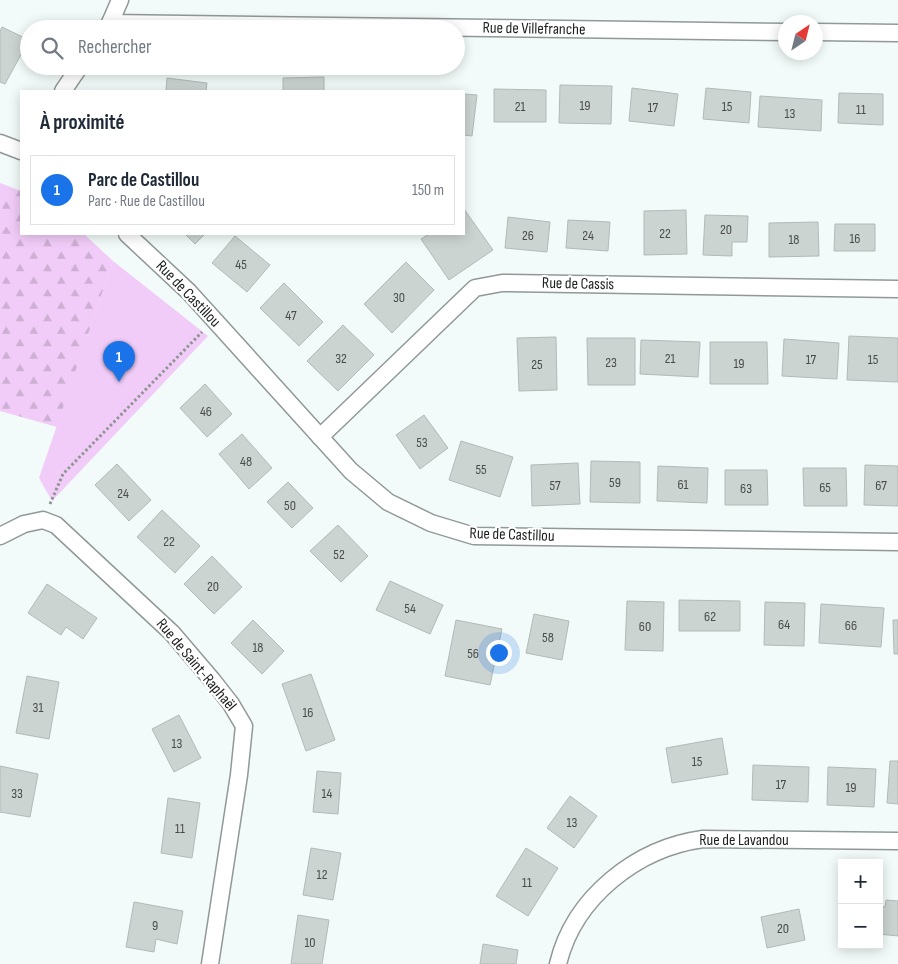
<!DOCTYPE html>
<html lang="fr">
<head>
<meta charset="utf-8">
<style>
  :root { --surface:#fff; --page:#f6f6f7; --text:#1f2937; --muted:#747a83; --line:#e0e1e3; --accent:#1a73e8 }
  body { margin:0; font-family:"Sofia Sans Condensed",sans-serif; background:var(--page); color:var(--text) }
  .controls { position:absolute; right:15px; bottom:15px; display:grid; overflow:hidden; border-radius:0px; box-shadow:0 2px 12px #0003 }
  .controls button { width:45px; height:45px; display:grid; place-items:center; padding:0; border:0; border-bottom:1px solid var(--line); background:var(--surface); color:var(--text); font:25px sans-serif }
  .compass { position:absolute; left:778px; top:15px; width:45px; height:45px; border-radius:50%; background:var(--surface); box-shadow:0 2px 12px #0003; rotate:35deg }
  .you { position:absolute; left:498px; top:652px; width:18px; height:18px; margin:-12px; border:4px solid #fff; border-radius:50%; background:#1a73e8; box-shadow:0 0 0 8px #1a73e833 }
  .badge { display:grid; place-items:center; width:32px; height:32px; border-radius:50%; background:var(--accent); color:#fff; font-size:16px; font-weight:700 }
  .pin { position:absolute; translate:-50% -41px; filter:drop-shadow(0 1px 2px #0008) }
  .pin::after { content:''; position:absolute; top:26px; width:18px; height:15px; background:inherit; clip-path:polygon(0 0,100% 0,50% 100%) }
  .list { margin:0; padding:0; list-style:none }
  h2 { display:flex; justify-content:space-between; align-items:center; height:65px; margin:0; padding:0 20px; font-size:21px }
  h2 small { font-size:16px; font-weight:400; color:var(--muted) }
  .list li { display:grid; grid-template-columns:32px 1fr auto; gap:15px; align-items:center; box-sizing:border-box; height:70px; margin:0 10px 10px; padding:0 10px; border:1px solid var(--line); border-radius:0px }
  .list b { display:block; font-size:19px; white-space:nowrap }
  .list p { margin:0; font-size:16px; white-space:nowrap; color:var(--muted) }
  .list em { font-size:16px; font-style:normal; color:var(--muted) }
  .icon { flex:none; width:28px; height:28px; fill:none; stroke:currentColor; stroke-width:2; stroke-linecap:round; stroke-linejoin:round }
  .map { position:relative; flex:none; width:898px; height:964px; overflow:hidden }
  .search { position:absolute; background:var(--surface); box-shadow:0 2px 12px #0003; left:20px; top:20px; width:445px; height:55px; display:flex; align-items:center; gap:12px; box-sizing:border-box; padding:0 18px; border-radius:28px; color:var(--muted); font-size:19px }
  .panel { position:absolute; background:var(--surface); box-shadow:0 2px 12px #0003; left:20px; top:90px; width:445px; height:145px; border-radius:0px }
  .map>svg:first-child { display:block }
  .forest { fill:url(#forest-firs) }
  .park { fill:#f1ccf8 }
  .building { fill:#ccd4d2; stroke:#b2bab8 }
  .lines { fill:none; stroke-linecap:round; stroke-linejoin:round }
  .minor-casing { stroke:#919997; stroke-width:19 }
  .path { stroke:#8f9593; stroke-width:3; stroke-dasharray:2.5 2.5; stroke-linecap:butt }
  .minor { stroke:#fff; stroke-width:16 }
  .labels { text-anchor:middle; dominant-baseline:central; stroke-width:4.5; stroke-linejoin:round; paint-order:stroke }
  .number-label { font-size:14px; fill:#484c4b }
  .street-label { font-size:16px; fill:#1c1f1e; stroke:#fff }
</style>
</head>
<body>
<div class="map">
<svg width="898" height="964" viewBox="0 0 898 964">
  <defs>
    <pattern id="forest-firs" width="22" height="20" patternUnits="userSpaceOnUse" patternTransform="scale(1.25)"><rect width="22" height="20" fill="#f1ccf8"/><path d="M5 1l3.5 6h-7zM16 11l3.5 6h-7z" fill="#ceafd4"/></pattern>
  </defs>
  <rect width="100%" height="100%" fill="#f2fbf9"/>
  <path class="forest" d="M0 183 21 191V234H84L113 261 57 427 0 411Z"/>
  <path class="park" d="M113 261 208 336 52 501 39 478Z"/>
  <g class="building">
    <path d="M2 27 29 40 5 84 0 82V31Z"/>
    <path d="M324 77V91H283V78Z"/>
    <path d="M167 78 207 83 206 91H166Z"/>
    <path d="M560 85 612 86 611 124 559 123Z"/>
    <path d="M632 88 678 94 674 126 629 121Z"/>
    <path d="M706 88 751 92 749 123 703 119Z"/>
    <path d="M494 89 546 90V122H494Z"/>
    <path d="M839 93 883 94V125L838 123Z"/>
    <path d="M464 94 477 95 472 136 464 135Z"/>
    <path d="M760 96 822 100 821 131 758 127Z"/>
    <path d="M464 209 493 250 449 280 421 239 429 234H464Z"/>
    <path d="M686 210 687 254 644 255V211Z"/>
    <path d="M705 215 748 216 747 242H732V256L703 255Z"/>
    <path d="M508 217 550 222 547 252 505 248Z"/>
    <path d="M568 220 610 222 608 251 566 248Z"/>
    <path d="M818 222 819 256 769 257V223Z"/>
    <path d="M835 224H875V251H834Z"/>
    <path d="M185 234H205L195 244Z"/>
    <path d="M235 236 270 265 247 292 212 263Z"/>
    <path d="M406 262 434 290 392 333 364 304Z"/>
    <path d="M284 283 323 322 299 346 260 308Z"/>
    <path d="M343 325 374 355 338 391 307 361Z"/>
    <path d="M849 336 898 338V382L847 380Z"/>
    <path d="M556 337 557 390 519 391 517 338Z"/>
    <path d="M587 338H635V385H588Z"/>
    <path d="M784 339 839 343 837 379 782 376Z"/>
    <path d="M641 340 700 342 698 377 640 374Z"/>
    <path d="M710 342H767L768 384H710Z"/>
    <path d="M205 384 232 414 207 437 180 408Z"/>
    <path d="M424 415 448 448 420 469 396 435Z"/>
    <path d="M242 434 272 468 249 489 219 454Z"/>
    <path d="M461 441 513 457 500 497 449 480Z"/>
    <path d="M591 461 640 462V503L590 502Z"/>
    <path d="M578 463 580 504 532 506 531 465Z"/>
    <path d="M117 464 151 500 129 521 95 485Z"/>
    <path d="M865 465 898 466V506L864 505Z"/>
    <path d="M658 466 708 468 707 503 657 501Z"/>
    <path d="M803 468H846L847 506H804Z"/>
    <path d="M725 470H767L768 505H725Z"/>
    <path d="M288 482 313 508 292 528 267 502Z"/>
    <path d="M162 510 200 546 175 573 137 537Z"/>
    <path d="M338 525 368 556 341 582 310 551Z"/>
    <path d="M212 556 242 587 214 614 184 584Z"/>
    <path d="M390 581 443 605 430 634 376 610Z"/>
    <path d="M47 584 97 618 83 639 66 627 61 635 28 613Z"/>
    <path d="M679 600 740 601V631H679Z"/>
    <path d="M627 601 664 602 663 651 625 650Z"/>
    <path d="M765 602 805 603 804 646 764 645Z"/>
    <path d="M821 604 884 608 881 647 819 643Z"/>
    <path d="M534 614 569 621 562 660 526 653Z"/>
    <path d="M253 620 284 651 262 674 231 643Z"/>
    <path d="M456 620 502 629 490 685 445 676Z"/>
    <path d="M893 620H898V654H894Z"/>
    <path d="M311 674 335 740 306 751 282 684Z"/>
    <path d="M27 676 59 682 49 739 16 733Z"/>
    <path d="M179 715 201 758 174 772 152 729Z"/>
    <path d="M722 738 728 774 672 783 666 748Z"/>
    <path d="M890 761H898V804L887 803Z"/>
    <path d="M753 765 809 767 808 802 752 800Z"/>
    <path d="M0 766 38 774 30 817 0 812Z"/>
    <path d="M828 767 876 769 874 807 827 805Z"/>
    <path d="M317 771 341 773 338 814 313 812Z"/>
    <path d="M570 796 597 816 574 848 547 828Z"/>
    <path d="M168 798 200 803 192 858 161 853Z"/>
    <path d="M311 848 341 853 333 900 303 895Z"/>
    <path d="M526 848 558 868 528 916 496 896Z"/>
    <path d="M886 900 898 901V936L879 934V906L885 907Z"/>
    <path d="M134 902 183 911 177 944 156 939 154 952 126 947Z"/>
    <path d="M799 909 805 940 767 948 761 917Z"/>
    <path d="M298 915 329 920 322 964H291Z"/>
    <path d="M483 944 518 950 516 964H480Z"/>
  </g>
  <g class="lines">
    <g class="minor-casing">
      <g id="minor">
        <path d="M110 23 120 0"/>
        <path d="M106 29 110 23 786 32"/>
        <path d="M816 32 898 33"/>
        <path d="M63 91 80 66"/>
        <path d="M0 143 21 151"/>
        <path d="M127 234 189 292 351 471 388 502 431 523 474 536 898 542"/>
        <path d="M320 437 475 288 502 283 898 289"/>
        <path d="M0 536 24 524 43 520 56 525 172 633 213 681 231 704 244 726 239 775 210 964"/>
        <path d="M558 964C574 897 637 848 703 839L898 841"/>
      </g>
    </g>
    <path class="path" d="M50 504 63 474 202 332"/>
    <use href="#minor" class="minor"/>
  </g>
  <g class="labels">
    <g class="number-label">
      <text x="585" y="105">19</text>
      <text x="520" y="106">21</text>
      <text x="727" y="106">15</text>
      <text x="653" y="107">17</text>
      <text x="861" y="109">11</text>
      <text x="790" y="113">13</text>
      <text x="726" y="229">20</text>
      <text x="665" y="233">22</text>
      <text x="528" y="235">26</text>
      <text x="588" y="235">24</text>
      <text x="855" y="238">16</text>
      <text x="794" y="239">18</text>
      <text x="241" y="264">45</text>
      <text x="399" y="297">30</text>
      <text x="291" y="315">47</text>
      <text x="341" y="358">32</text>
      <text x="670" y="358">21</text>
      <text x="811" y="359">17</text>
      <text x="873" y="359">15</text>
      <text x="611" y="362">23</text>
      <text x="739" y="363">19</text>
      <text x="537" y="364">25</text>
      <text x="206" y="411">46</text>
      <text x="422" y="442">53</text>
      <text x="246" y="461">48</text>
      <text x="481" y="469">55</text>
      <text x="615" y="482">59</text>
      <text x="683" y="484">61</text>
      <text x="555" y="485">57</text>
      <text x="881" y="485">67</text>
      <text x="825" y="487">65</text>
      <text x="746" y="488">63</text>
      <text x="123" y="493">24</text>
      <text x="290" y="505">50</text>
      <text x="169" y="541">22</text>
      <text x="339" y="554">52</text>
      <text x="213" y="586">20</text>
      <text x="410" y="608">54</text>
      <text x="710" y="616">62</text>
      <text x="784" y="624">64</text>
      <text x="851" y="625">66</text>
      <text x="645" y="626">60</text>
      <text x="548" y="637">58</text>
      <text x="258" y="647">18</text>
      <text x="473" y="653">56</text>
      <text x="38" y="707">31</text>
      <text x="308" y="712">16</text>
      <text x="177" y="743">13</text>
      <text x="697" y="761">15</text>
      <text x="781" y="784">17</text>
      <text x="851" y="787">19</text>
      <text x="17" y="793">33</text>
      <text x="327" y="793">14</text>
      <text x="572" y="822">13</text>
      <text x="180" y="828">11</text>
      <text x="322" y="874">12</text>
      <text x="527" y="882">11</text>
      <text x="155" y="925">9</text>
      <text x="783" y="928">20</text>
      <text x="310" y="942">10</text>
    </g>
    <g class="street-label">
      <text transform="translate(534 29) rotate(1)">Rue de Villefranche</text>
      <text transform="translate(578 284) rotate(1)">Rue de Cassis</text>
      <text transform="translate(188 294) rotate(46)">Rue de Castillou</text>
      <text transform="translate(512 535) rotate(2)">Rue de Castillou</text>
      <text transform="translate(196 665) rotate(50)">Rue de Saint-Raphaël</text>
      <text x="744" y="840">Rue de Lavandou</text>
    </g>
  </g>
</svg>
<div class="controls">
<button>+</button>
<button>−</button>
</div>
<svg class="compass" viewBox="-18 -18 36 36"><path d="M0-13l5 13h-10z" fill="#e53935"/><path d="M0 13l5-13h-10z" fill="#747a83"/></svg>
<div class="you"></div>
<div class="pin badge" style="left:119px;top:382px">1</div>
<div class="search"><svg class="icon" aria-label="search" viewBox="0 0 24 24"><circle cx="10" cy="10" r="6"/><path d="M15 15l6 6"/></svg>Rechercher</div>
<section class="panel">
<h2>À proximité<small></small></h2>
<ul class="list">
<li><span class="badge">1</span><div><b>Parc de Castillou</b><p>Parc · Rue de Castillou</p></div><em>150 m</em></li>
</ul>
</section>
</div>
</body>
</html>
